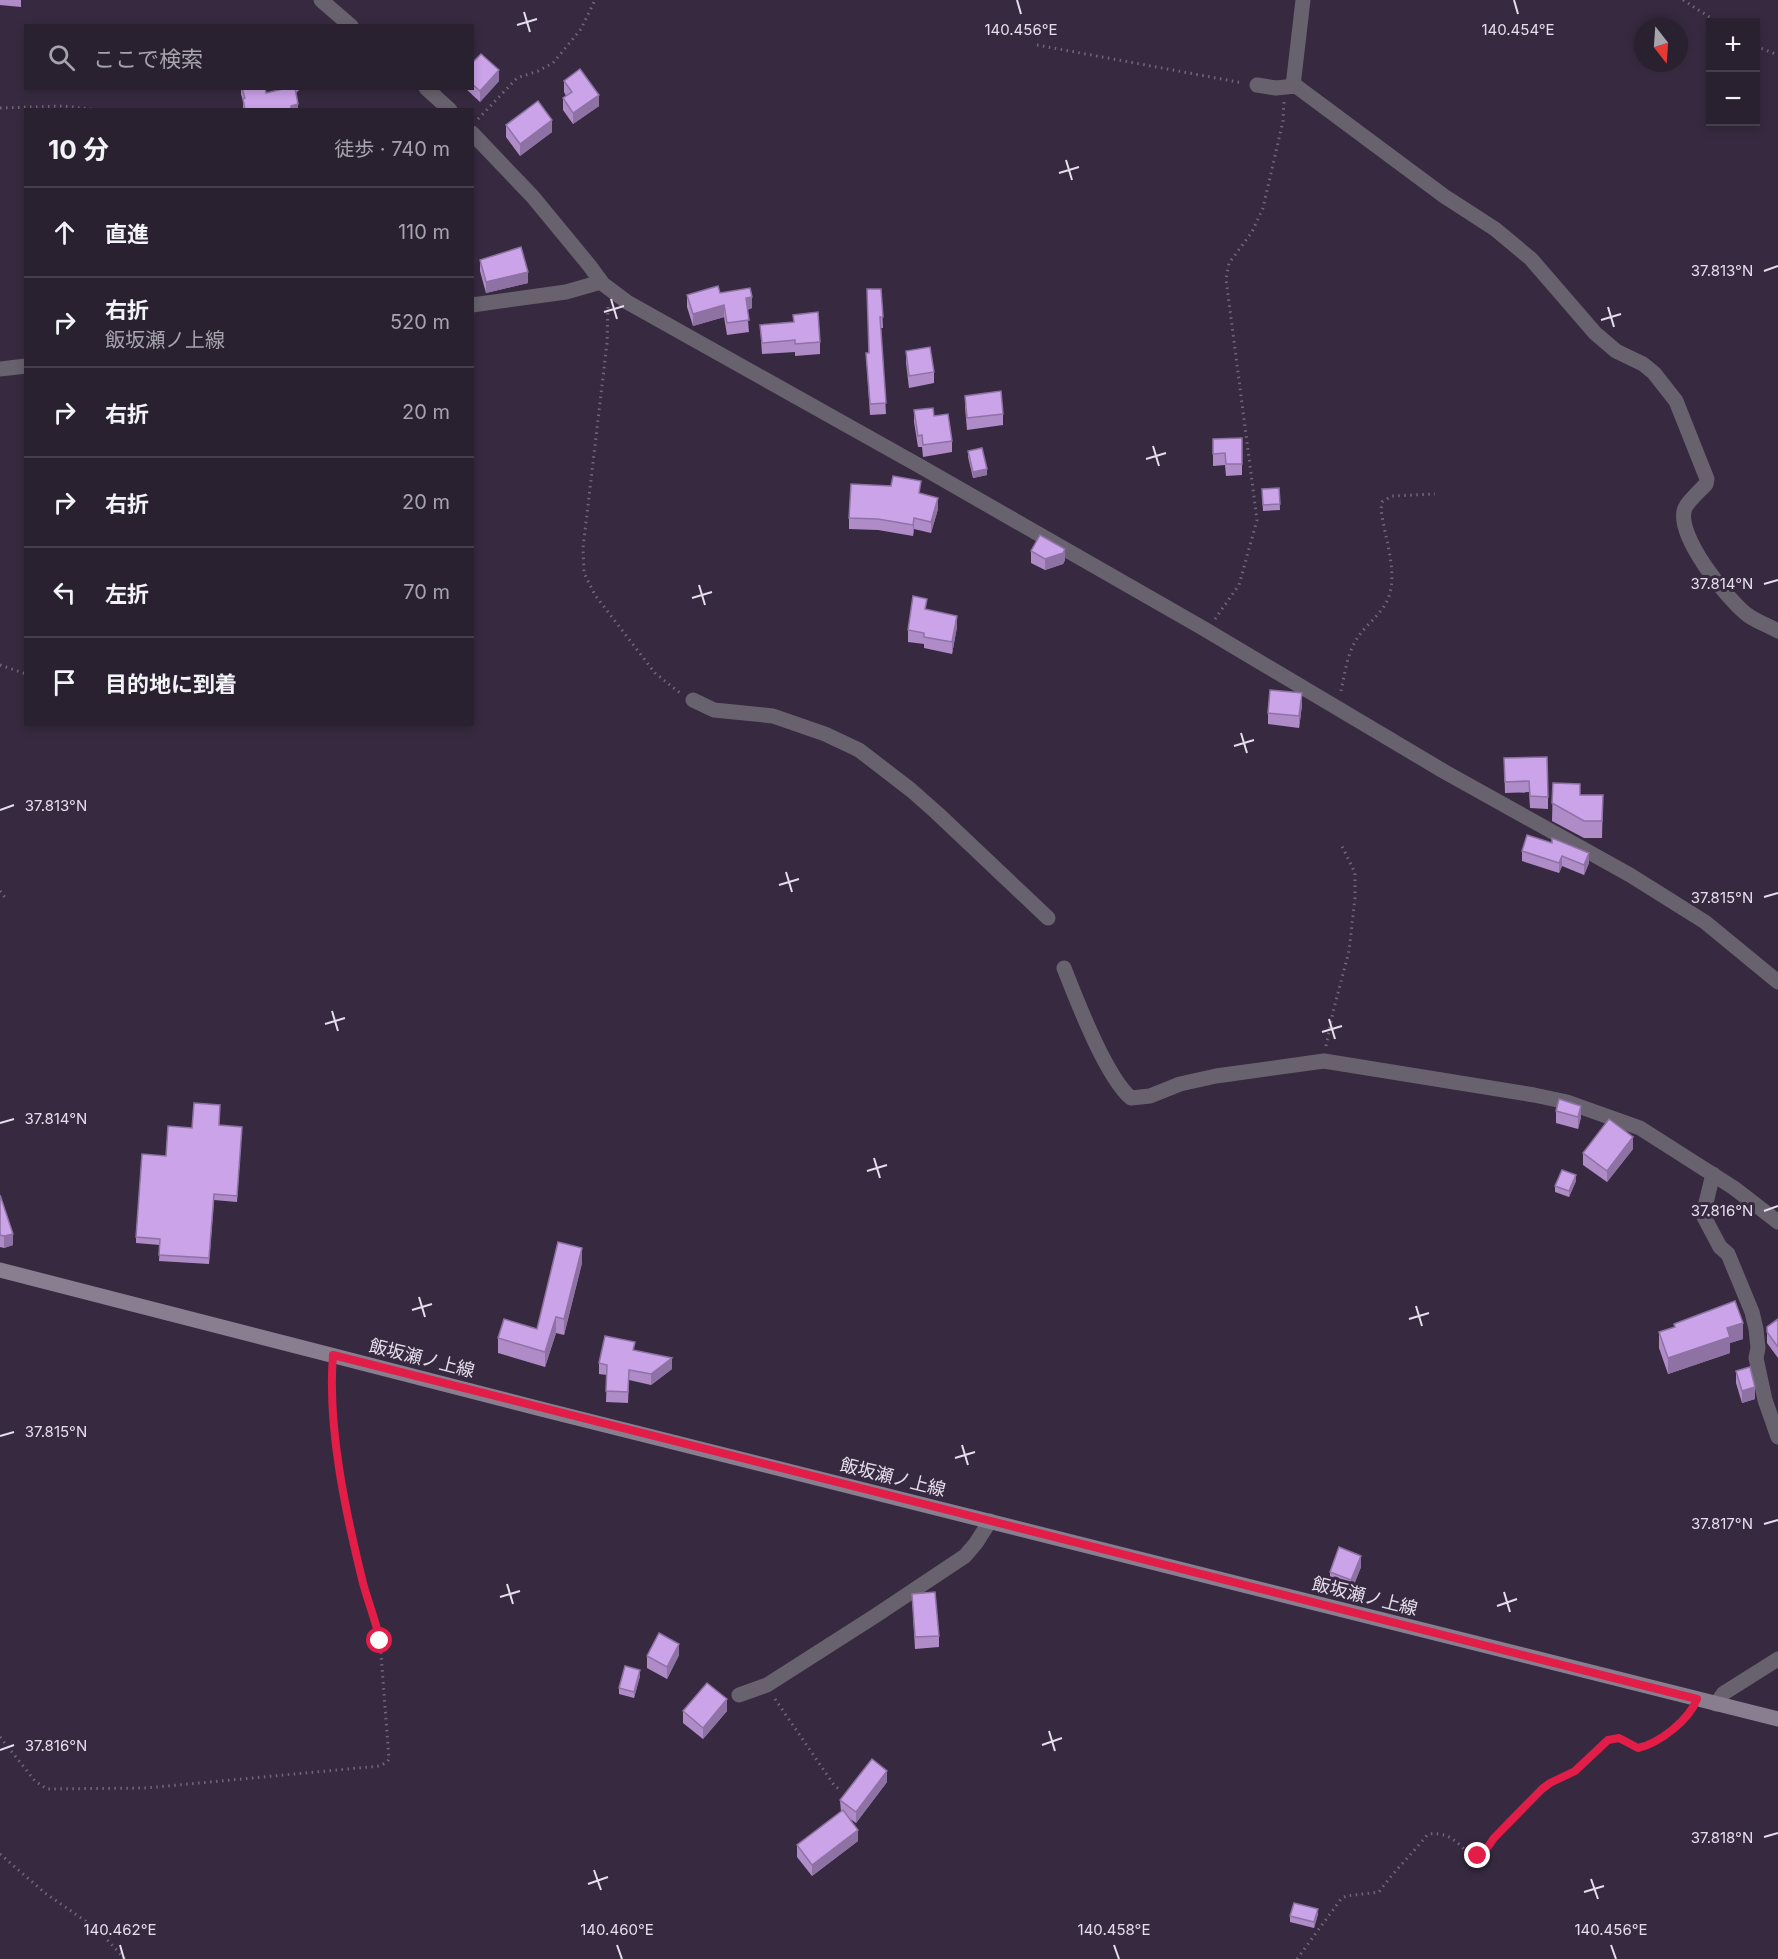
<!DOCTYPE html>
<html lang="ja">
<head>
<meta charset="utf-8">
<style>
  :root { --surface:#292030; --page:#312838; --text:#f1f3f6; --muted:#a5a3ab; --line:#453e4c }
  body { margin:0; font-family:Inter,"Noto Sans JP",sans-serif; background:var(--page); color:var(--text) }
  .controls { position:absolute; right:18px; top:18px; display:grid; overflow:hidden; border-radius:0px; box-shadow:0 3px 9px #0003 }
  .controls button { width:54px; height:54px; display:grid; place-items:center; padding:0; border:0; border-bottom:2px solid var(--line); background:var(--surface); color:var(--text); font:30px sans-serif }
  .compass { position:absolute; left:1634px; top:18px; width:54px; height:54px; border-radius:50%; background:var(--surface); box-shadow:0 3px 9px #0003; rotate:163deg }
  .stop { position:absolute; width:18px; height:18px; margin:-14px; border:4px solid #e11d48; border-radius:50%; background:#fff }
  .stop.end { background:#e11d48; border-color:#fff; box-shadow:0 2px 6px #0008 }
  .list { margin:0; padding:0; list-style:none }
  h2 { display:flex; justify-content:space-between; align-items:center; height:78px; margin:0; padding:0 24px; font-size:26px }
  h2 small { font-size:20px; font-weight:400; color:var(--muted) }
  .list li { display:grid; grid-template-columns:39px 1fr auto; gap:18px; align-items:center; box-sizing:border-box; height:90px; padding:0 24px; border-top:2px solid var(--line) }
  .list b { display:block; font-size:22px; white-space:nowrap }
  .list p { margin:0; font-size:20px; white-space:nowrap; color:var(--muted) }
  .list em { font-size:20px; font-style:normal; color:var(--muted) }
  .icon { flex:none; width:33px; height:33px; fill:none; stroke:currentColor; stroke-width:2; stroke-linecap:round; stroke-linejoin:round }
  .map { position:relative; flex:none; width:1778px; height:1959px; overflow:hidden }
  .search { position:absolute; background:var(--surface); box-shadow:0 3px 9px #0003; left:24px; top:24px; width:450px; height:66px; display:flex; align-items:center; gap:15px; box-sizing:border-box; padding:0 21px; border-radius:0px; color:var(--muted); font-size:22px }
  .panel { position:absolute; background:var(--surface); box-shadow:0 3px 9px #0003; left:24px; top:108px; width:450px; height:618px; border-radius:0px }
  .map>svg:first-child { display:block }
  .lines { fill:none; stroke-linecap:round; stroke-linejoin:round }
  .path { stroke:#72677a; stroke-width:3; stroke-dasharray:1.5 4.5; stroke-linecap:butt }
  .minor { stroke:#68626e; stroke-width:15 }
  .secondary { stroke:#887e90; stroke-width:15 }
  .wall { fill:#af8cc8 }
  .shaded-wall { fill:#8e72a3 }
  .building { fill:#cba3e9; stroke:#8e72a3; stroke-width:1.5 }
  .route { stroke:#e11d48; stroke-width:8 }
  .ticks { fill:none; stroke:#e5deec; stroke-width:2 }
  .labels { text-anchor:middle; dominant-baseline:central; stroke-width:6; stroke-linejoin:round; paint-order:stroke }
  .street-label { font-size:18px; fill:#e5deec; stroke:#372a40 }
  .ticks-label { font-size:15px; text-anchor:middle; fill:#e5deec; stroke:#372a40; stroke-width:6; stroke-linejoin:round; paint-order:stroke }
</style>
</head>
<body>
<div class="map">
<svg width="1778" height="1959" viewBox="0 0 1778 1959">
  <rect width="100%" height="100%" fill="#372a40"/>
  <g class="lines">
    <g class="path">
      <path d="M1683 0 1717 22"/>
      <path d="M1037 45 1243 83"/>
      <path d="M1756 46 1778 55"/>
      <path d="M0 108 64 106 98 110"/>
      <path d="M478 119 517 78 538 71 553 63 581 29 595 0"/>
      <path d="M608 307 607 343 583 548 584 573 595 595 655 673 680 693"/>
      <path d="M1215 619 1239 585 1257 520 1226 279 1229 263 1252 232 1263 208 1283 121 1284 102"/>
      <path d="M0 665 26 674"/>
      <path d="M1341 691C1345 673 1347 653 1358 637 1369 621 1388 610 1391 588 1395 563 1384 534 1381 509L1382 502 1392 496 1435 494"/>
      <path d="M0 891 7 900"/>
      <path d="M1326 1046 1333 1012 1349 951 1355 898V873L1341 844"/>
      <path d="M775 1699 834 1785 841 1791"/>
      <path d="M0 1737 35 1781 47 1789 146 1788 380 1766 387 1762 389 1759 380 1641 364 1585 339 1464 335 1431 332 1372"/>
      <path d="M0 1854 45 1893 97 1929 125 1959"/>
      <path d="M1297 1959 1341 1899 1346 1896 1379 1892C1394 1871 1412 1854 1428 1834 1461 1830 1462 1861 1483 1854L1494 1838 1522 1807 1550 1783 1575 1771 1608 1740 1619 1738 1638 1748 1646 1746 1684 1720 1690 1714"/>
    </g>
    <g class="minor">
      <path d="M321 0 351 26"/>
      <path d="M1257 85 1276 88 1296 86 1444 196 1495 229 1531 259 1595 333 1616 351 1643 364 1654 373 1676 401 1707 479 1706 484C1700 491 1689 500 1685 508 1674 534 1729 602 1749 616 1758 622 1769 626 1778 631"/>
      <path d="M1293 86 1303 0"/>
      <path d="M426 88 450 110"/>
      <path d="M472 133 533 197 589 265 603 284 627 302 918 465 1201 627 1445 772 1630 875 1705 922 1778 982"/>
      <path d="M472 305 566 292 601 282"/>
      <path d="M0 369 26 366"/>
      <path d="M693 700 714 710 773 716 825 734 859 750 911 790 937 813 1048 918"/>
      <path d="M1064 968C1077 1001 1106 1077 1131 1098L1150 1096 1180 1084 1216 1076 1324 1061 1534 1095 1567 1102 1640 1128 1734 1188 1778 1222"/>
      <path d="M1713 1174 1703 1215 1720 1247 1728 1254 1752 1312 1756 1329 1758 1348 1756 1358 1765 1400 1778 1437"/>
      <path d="M739 1695 767 1685 875 1616 965 1556 976 1543 990 1521"/>
      <path d="M1716 1704 1724 1693 1778 1659"/>
    </g>
    <path class="secondary" d="M0 1270 545 1410 1778 1719"/>
  </g>
  <g class="wall">
    <path d="M0 0H21V7L0 5Z"/>
    <path d="M472 63 499 81 480 102 465 88H472Z"/>
    <path d="M564 81 599 106 573 124 563 110V98L566 96 564 92Z"/>
    <path d="M241 88H265L266 93 287 88H301L296 93 298 110H243V101L241 94Z"/>
    <path d="M506 125 552 132 520 156 506 137Z"/>
    <path d="M480 260 528 283 486 293 480 271Z"/>
    <path d="M881 289 883 328H881L886 414 870 415 866 353H869Z"/>
    <path d="M720 293 752 308 747 310 749 332 727 335 724 317 693 326 687 307V295Z"/>
    <path d="M793 315 820 342V354L795 356V352L762 354 760 325 793 322Z"/>
    <path d="M906 351 934 372V383L909 388 906 363Z"/>
    <path d="M965 396 1003 414V425L967 430 965 407Z"/>
    <path d="M914 410 934 416 952 441V452L923 457 922 447H918L914 422Z"/>
    <path d="M1242 438V475L1226 476 1225 465 1213 466V439Z"/>
    <path d="M968 451 987 475 973 478 968 457Z"/>
    <path d="M1279 488 1280 510 1263 511 1262 489Z"/>
    <path d="M921 494 938 509 931 533 914 529 913 536 878 530 849 529V518Z"/>
    <path d="M1031 551 1065 560 1063 564 1045 570 1031 563Z"/>
    <path d="M927 609 957 627 952 654 924 648V644L908 642V630Z"/>
    <path d="M1302 705 1299 728 1268 724V713Z"/>
    <path d="M1504 758 1548 797V809L1530 808 1529 792 1505 793Z"/>
    <path d="M1553 783 1580 795H1603L1602 838H1584L1552 821Z"/>
    <path d="M1552 843 1589 863 1584 875 1562 866 1559 873 1522 861V851Z"/>
    <path d="M1556 1111 1581 1117 1578 1129 1556 1123Z"/>
    <path d="M219 1125 242 1127 237 1202 214 1200 209 1264 159 1261 160 1245 136 1243V1237L166 1156 192 1128Z"/>
    <path d="M1633 1149 1607 1182 1583 1165V1153Z"/>
    <path d="M1576 1181 1569 1197 1555 1192V1186Z"/>
    <path d="M0 1195 13 1245 4 1248 0 1247Z"/>
    <path d="M582 1263 564 1335 556 1333 545 1367 498 1353V1338L537 1329Z"/>
    <path d="M1778 1319V1358L1767 1343V1327Z"/>
    <path d="M1674 1324 1743 1339 1730 1343V1353L1668 1374 1659 1348V1332L1674 1327Z"/>
    <path d="M635 1350 672 1369 651 1385 629 1380 628 1403 606 1402 607 1375 599 1374V1363Z"/>
    <path d="M1736 1371 1755 1399 1742 1403 1736 1383Z"/>
    <path d="M1361 1567 1351 1592 1330 1583V1572Z"/>
    <path d="M912 1594 939 1636V1647L915 1649Z"/>
    <path d="M679 1655 667 1679 647 1668V1656Z"/>
    <path d="M640 1676 634 1698 619 1694V1688Z"/>
    <path d="M683 1711H727L703 1739 683 1723Z"/>
    <path d="M887 1782 856 1823 849 1818 858 1841 812 1876 797 1857V1845L841 1812 840 1800Z"/>
    <path d="M1318 1914 1314 1928 1290 1922V1916Z"/>
  </g>
  <g class="shaded-wall">
    <path d="M499 70V81L480 102V91Z"/>
    <path d="M599 95V106L573 124V113Z"/>
    <path d="M298 104V110H291V106Z"/>
    <path d="M552 120V132L520 156V144Z"/>
    <path d="M528 272V283L486 293V282Z"/>
    <path d="M752 297V308L746 310V298Z"/>
    <path d="M724 305V317L693 326V314Z"/>
    <path d="M987 469V475L973 478V472Z"/>
    <path d="M938 498V509L931 533V522Z"/>
    <path d="M914 518V529L913 536V525Z"/>
    <path d="M1065 549V560L1063 564 1045 570V559Z"/>
    <path d="M957 616V627L952 654V642Z"/>
    <path d="M1302 693V705L1299 728V716Z"/>
    <path d="M1589 853V863L1584 875V865Z"/>
    <path d="M1562 856V866L1559 873V863Z"/>
    <path d="M1581 1106V1117L1578 1129V1117Z"/>
    <path d="M1633 1137V1149L1607 1182V1171Z"/>
    <path d="M1576 1175V1181L1569 1197V1191Z"/>
    <path d="M13 1234V1245L4 1248V1236Z"/>
    <path d="M582 1248V1263L564 1335V1319Z"/>
    <path d="M556 1317V1333L545 1367V1352Z"/>
    <path d="M1743 1323V1339L1730 1343V1353L1668 1374V1358L1727 1328Z"/>
    <path d="M672 1358V1369L651 1385V1374Z"/>
    <path d="M1755 1387V1399L1742 1403V1391Z"/>
    <path d="M1361 1556V1567L1351 1592V1580Z"/>
    <path d="M679 1644V1655L667 1679V1667Z"/>
    <path d="M640 1670V1676L634 1698V1692Z"/>
    <path d="M727 1699V1711L703 1739V1728Z"/>
    <path d="M887 1771V1782L856 1823V1812Z"/>
    <path d="M858 1830V1841L812 1876V1865Z"/>
    <path d="M1318 1909V1914L1314 1928V1922Z"/>
  </g>
  <g class="building">
    <path d="M481 54 499 70 480 91 472 84V63Z"/>
    <path d="M580 69 599 95 573 113 563 98 572 92 564 81Z"/>
    <path d="M242 88H265L266 93 287 88H295L298 104 291 106V110H245L243 99 245 98Z"/>
    <path d="M538 101 552 120 520 144 506 125Z"/>
    <path d="M521 247 528 272 486 282 480 260Z"/>
    <path d="M718 286 720 293 750 288 752 297 746 298 749 320 727 323 724 305 693 314 687 295Z"/>
    <path d="M867 289H881L883 317H880L886 403 870 404 866 353H869Z"/>
    <path d="M818 312 820 342 795 344V340L762 343 760 325 794 322 793 315Z"/>
    <path d="M930 347 934 372 909 376 906 351Z"/>
    <path d="M1001 391 1003 414 967 418 965 396Z"/>
    <path d="M933 408 934 416 948 414 952 441 923 445 922 435 918 436 914 410Z"/>
    <path d="M1242 438V464H1226L1225 453 1213 454V439Z"/>
    <path d="M982 448 987 469 973 472 968 451Z"/>
    <path d="M893 476 921 481 919 493 938 498 931 522 914 518 913 525 878 519 849 518 851 484 891 486Z"/>
    <path d="M1279 488 1280 504 1263 505 1262 489Z"/>
    <path d="M1040 535 1065 549 1063 553 1045 559 1031 551Z"/>
    <path d="M913 596 927 599 925 609 957 616 952 642 924 637V633L908 630Z"/>
    <path d="M1270 690 1302 693 1299 716 1268 713Z"/>
    <path d="M1547 757 1548 797 1530 796 1529 781 1505 782 1504 758Z"/>
    <path d="M1553 783 1580 784V795H1603L1602 821H1584L1552 803Z"/>
    <path d="M1527 835 1552 843V838L1589 853 1584 865 1562 856 1559 863 1522 851Z"/>
    <path d="M1559 1099 1581 1106 1578 1117 1556 1111Z"/>
    <path d="M194 1103 220 1105 219 1125 242 1127 237 1196 214 1194 209 1258 159 1255 160 1239 136 1237 142 1154 166 1156 168 1126 192 1128Z"/>
    <path d="M1609 1119 1633 1137 1607 1171 1583 1153Z"/>
    <path d="M1562 1170 1576 1175 1569 1191 1555 1186Z"/>
    <path d="M0 1195 13 1234 4 1236 0 1235Z"/>
    <path d="M558 1242 582 1248 564 1319 556 1317 545 1352 498 1338 504 1319 537 1329Z"/>
    <path d="M1735 1301 1743 1323 1727 1328 1730 1337 1668 1358 1659 1332 1675 1327 1674 1324Z"/>
    <path d="M1778 1319V1347L1767 1332V1327Z"/>
    <path d="M605 1336 635 1342 633 1350 672 1358 651 1374 629 1370 628 1392 606 1391 607 1365 599 1363Z"/>
    <path d="M1750 1367 1755 1387 1742 1391 1736 1371Z"/>
    <path d="M1339 1547 1361 1556 1351 1580 1330 1572Z"/>
    <path d="M935 1592 939 1636 915 1637 912 1594Z"/>
    <path d="M659 1633 679 1644 667 1667 647 1656Z"/>
    <path d="M625 1666 640 1670 634 1692 619 1688Z"/>
    <path d="M707 1683 727 1699 703 1728 683 1711Z"/>
    <path d="M872 1759 887 1771 856 1812 840 1800Z"/>
    <path d="M843 1810 858 1830 812 1865 797 1845Z"/>
    <path d="M1294 1903 1318 1909 1314 1922 1290 1916Z"/>
  </g>
  <g class="lines">
    <path class="route" d="M380 1641C376 1621 368 1602 363 1583 346 1514 327 1427 333 1355L1697 1699C1689 1720 1660 1743 1638 1748L1619 1738 1608 1740 1575 1771 1550 1783 1542 1789 1494 1838 1483 1854 1478 1856"/>
  </g>
  <path class="ticks" d="M1017 0 1021 14M1514 0 1518 14M524 12 530 32M517 25 537 19M1066 160 1072 180M1059 173 1079 167M1764 271 1778 266M611 299 617 319M1608 307 1614 327M604 312 624 306M1601 320 1621 314M1153 446 1159 466M1146 459 1166 453M1764 584 1778 580M699 585 705 605M692 598 712 592M1241 733 1247 753M1234 746 1254 740M0 810 14 805M786 872 792 892M779 885 799 879M1764 897 1778 893M332 1011 338 1031M1329 1019 1335 1039M325 1024 345 1018M1322 1032 1342 1026M0 1123 14 1119M874 1158 880 1178M867 1171 887 1165M1764 1211 1778 1206M419 1297 425 1317M1416 1306 1422 1326M412 1310 432 1304M1409 1319 1429 1313M0 1436 14 1432M962 1445 968 1465M955 1458 975 1452M1764 1524 1778 1520M507 1584 513 1604M1504 1592 1510 1612M500 1597 520 1591M1497 1606 1517 1599M1049 1731 1055 1751M1042 1745 1062 1738M0 1750 14 1745M1764 1837 1778 1833M594 1870 601 1890M1591 1879 1598 1899M588 1884 608 1877M1584 1892 1604 1886M120 1945 124 1959M617 1945 622 1959M1114 1945 1119 1959M1611 1945 1616 1959"/>
  <g class="labels">
    <g class="street-label">
      <text transform="translate(422 1358) rotate(14)">飯坂瀬ノ上線</text>
      <text transform="translate(893 1477) rotate(14)">飯坂瀬ノ上線</text>
      <text transform="translate(1365 1596) rotate(14)">飯坂瀬ノ上線</text>
    </g>
  </g>
  <g class="ticks-label">
    <text x="1021" y="35">140.456°E</text>
    <text x="1518" y="35">140.454°E</text>
    <text x="1722" y="276">37.813°N</text>
    <text x="1722" y="589">37.814°N</text>
    <text x="56" y="811">37.813°N</text>
    <text x="1722" y="903">37.815°N</text>
    <text x="56" y="1124">37.814°N</text>
    <text x="1722" y="1216">37.816°N</text>
    <text x="56" y="1437">37.815°N</text>
    <text x="1722" y="1529">37.817°N</text>
    <text x="56" y="1751">37.816°N</text>
    <text x="1722" y="1843">37.818°N</text>
    <text x="120" y="1935">140.462°E</text>
    <text x="617" y="1935">140.460°E</text>
    <text x="1114" y="1935">140.458°E</text>
    <text x="1611" y="1935">140.456°E</text>
  </g>
</svg>
<div class="controls">
<button>+</button>
<button>−</button>
</div>
<svg class="compass" viewBox="-18 -18 36 36"><path d="M0-13l5 13h-10z" fill="#e53935"/><path d="M0 13l5-13h-10z" fill="#a5a3ab"/></svg>
<div class="stop" style="left:380px;top:1641px"></div>
<div class="stop end" style="left:1478px;top:1856px"></div>
<div class="search"><svg class="icon" aria-label="search" viewBox="0 0 24 24"><circle cx="10" cy="10" r="6"/><path d="M15 15l6 6"/></svg>ここで検索</div>
<section class="panel">
<h2>10 分<small>徒歩 · 740 m</small></h2>
<ul class="list">
<li><svg class="icon" aria-label="ahead" viewBox="0 0 24 24"><path d="M12 20V5M6 11l6-6 6 6"/></svg><div><b>直進</b></div><em>110 m</em></li>
<li><svg class="icon" aria-label="right" viewBox="0 0 24 24"><path d="M7 20v-9h11M14 6l5 5-5 5"/></svg><div><b>右折</b><p>飯坂瀬ノ上線</p></div><em>520 m</em></li>
<li><svg class="icon" aria-label="right" viewBox="0 0 24 24"><path d="M7 20v-9h11M14 6l5 5-5 5"/></svg><div><b>右折</b></div><em>20 m</em></li>
<li><svg class="icon" aria-label="right" viewBox="0 0 24 24"><path d="M7 20v-9h11M14 6l5 5-5 5"/></svg><div><b>右折</b></div><em>20 m</em></li>
<li><svg class="icon" aria-label="left" viewBox="0 0 24 24"><path d="M17 20v-9H6M10 6l-5 5 5 5"/></svg><div><b>左折</b></div><em>70 m</em></li>
<li><svg class="icon" aria-label="arrive" viewBox="0 0 24 24"><path d="M6 21V4h12l-3 4 3 4H6"/></svg><div><b>目的地に到着</b></div></li>
</ul>
</section>
</div>
</body>
</html>
